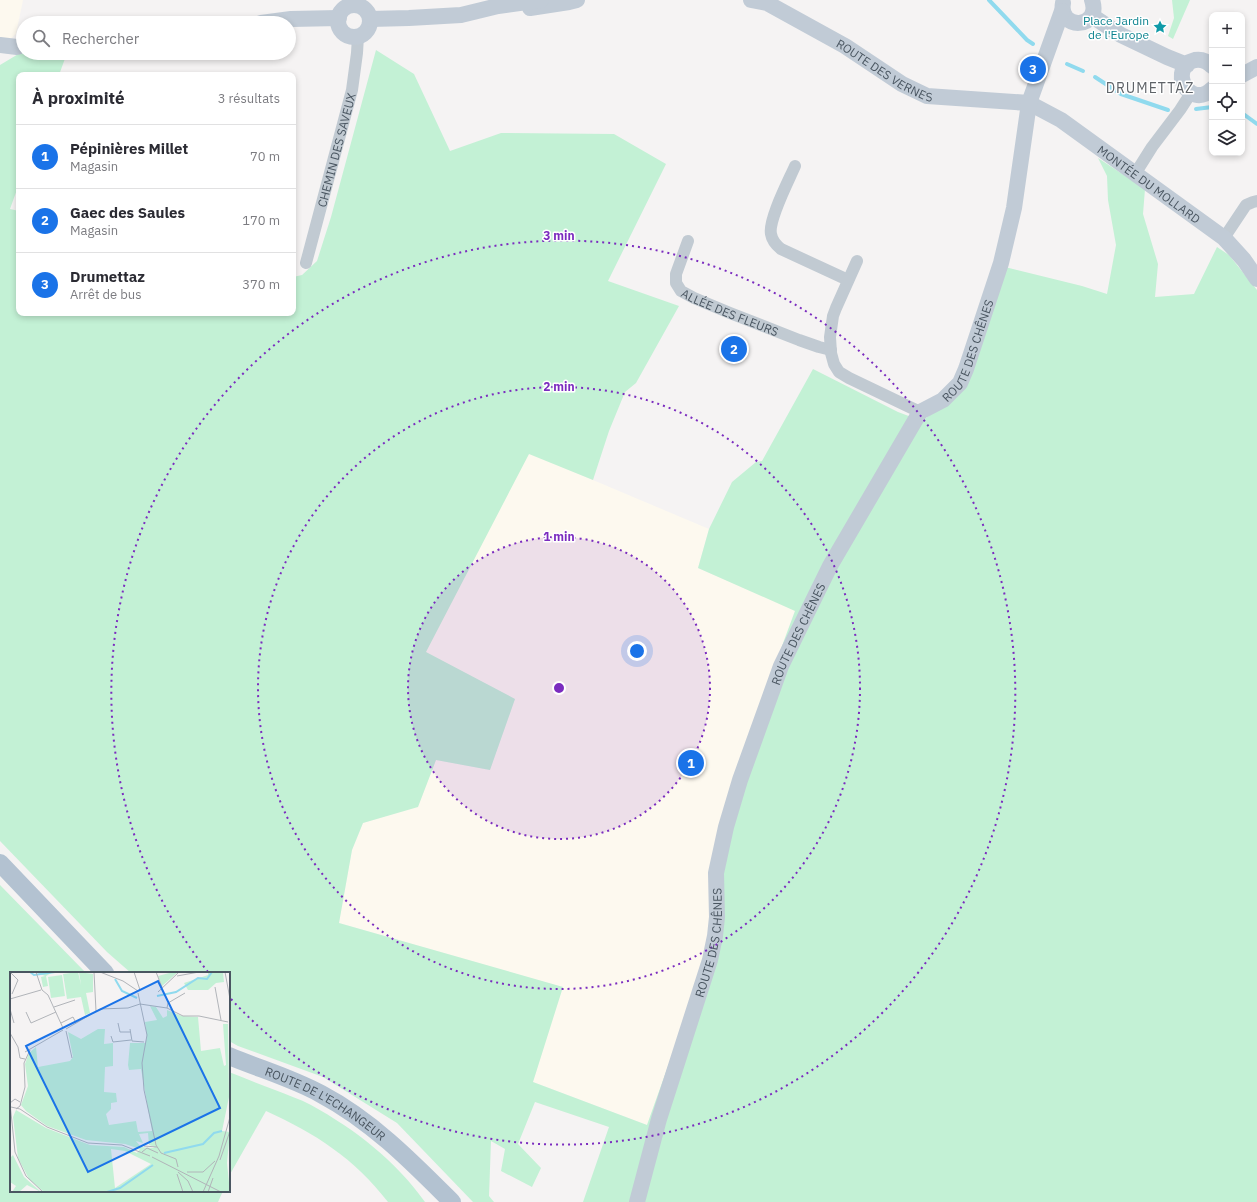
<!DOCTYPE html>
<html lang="fr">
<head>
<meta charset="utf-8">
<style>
  :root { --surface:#fff; --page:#f7f7f7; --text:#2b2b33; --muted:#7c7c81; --line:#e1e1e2; --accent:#1a73e8 }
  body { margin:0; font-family:"IBM Plex Sans",sans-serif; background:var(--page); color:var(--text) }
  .controls { position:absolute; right:12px; top:12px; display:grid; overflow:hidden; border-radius:8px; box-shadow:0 2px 6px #0003 }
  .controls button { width:36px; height:36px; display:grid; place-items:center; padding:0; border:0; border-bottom:1px solid var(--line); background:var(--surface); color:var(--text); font:20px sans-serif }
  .you { position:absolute; left:637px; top:651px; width:14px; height:14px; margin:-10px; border:3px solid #fff; border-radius:50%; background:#1a73e8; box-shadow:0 0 0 6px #1a73e833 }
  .badge { display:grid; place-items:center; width:26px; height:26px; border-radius:50%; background:var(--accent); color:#fff; font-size:13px; font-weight:700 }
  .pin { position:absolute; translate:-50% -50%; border:2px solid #fff; box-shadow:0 1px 4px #0006 }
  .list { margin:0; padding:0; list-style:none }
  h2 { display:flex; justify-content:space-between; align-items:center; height:52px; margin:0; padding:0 16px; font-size:17px }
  h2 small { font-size:13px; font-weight:400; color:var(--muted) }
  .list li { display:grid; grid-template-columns:26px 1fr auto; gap:12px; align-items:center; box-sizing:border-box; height:64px; padding:0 16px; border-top:1px solid var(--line) }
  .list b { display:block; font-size:15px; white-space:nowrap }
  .list p { margin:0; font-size:13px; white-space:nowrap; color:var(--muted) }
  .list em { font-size:13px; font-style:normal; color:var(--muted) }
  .icon { flex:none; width:22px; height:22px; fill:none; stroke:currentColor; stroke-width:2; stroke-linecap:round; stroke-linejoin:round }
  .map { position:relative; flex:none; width:1257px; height:1202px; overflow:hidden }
  .search { position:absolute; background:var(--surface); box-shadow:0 2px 6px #0003; left:16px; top:16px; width:280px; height:44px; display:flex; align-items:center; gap:10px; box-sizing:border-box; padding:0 14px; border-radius:22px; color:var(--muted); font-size:15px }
  .panel { position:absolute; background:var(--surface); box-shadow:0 2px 6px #0003; left:16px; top:72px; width:280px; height:244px; border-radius:8px }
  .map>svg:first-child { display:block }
  .commercial { fill:#fdf9ef }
  .green { fill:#c3f1d5 }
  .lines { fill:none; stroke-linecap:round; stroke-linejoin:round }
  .stream { stroke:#90daee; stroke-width:4 }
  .street { stroke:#c1cad2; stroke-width:12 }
  .secondary { stroke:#c1cbd6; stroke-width:16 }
  .primary { stroke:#b3c2d1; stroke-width:18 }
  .ring { fill:none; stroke:#7b2cbf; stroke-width:2; stroke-dasharray:2 4 }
  .labels { text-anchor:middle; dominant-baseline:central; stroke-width:3; stroke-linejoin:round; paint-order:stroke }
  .culture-label { font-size:12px; fill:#0d838f; stroke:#fff; text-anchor:end }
  .street-label { font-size:12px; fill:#4a5661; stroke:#fff }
  .quarter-label { font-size:14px; letter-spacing:1px; fill:#5f6368; stroke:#fff }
  .inset-river { fill:none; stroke:#90daee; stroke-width:2 }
  .inset-road { fill:none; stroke:#b1b4b9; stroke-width:1 }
  .view { fill:#1a73e8; fill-opacity:0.15; stroke:#1a73e8; stroke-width:2 }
  .inset-edge { fill:none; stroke:#4a5661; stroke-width:2 }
  .centre { fill:#7b2cbf; stroke:#fff; stroke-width:2 }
  .ring-label { font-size:12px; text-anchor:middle; font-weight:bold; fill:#7b2cbf; stroke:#fff; stroke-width:3; stroke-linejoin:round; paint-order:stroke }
</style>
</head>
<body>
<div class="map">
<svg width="1257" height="1202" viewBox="0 0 1257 1202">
  <rect width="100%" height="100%" fill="#f5f3f3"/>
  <g class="commercial">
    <path d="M0 0H23L16 34 0 49Z"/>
    <path d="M529 453 709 529 698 568 795 610 733 778 710 935 682 1027 647 1125 533 1082 562 987 339 923 352 850 363 823 418 806 436 760 490 770 515 699 425 652Z"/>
  </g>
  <g class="green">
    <path d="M1172 0H1190L1173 39 1168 36 1174 18Z"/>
    <path d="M376 50 414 74 450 151 501 133 614 134 666 164 608 281 679 306 636 383 625 392 609 431 593 480 529 454 426 652 515 699 490 770 436 760 418 807 363 823 352 850 339 923 563 987 533 1082 647 1125 682 1027 710 936 733 778 795 611 698 568 709 529 732 482 756 462 762 461 813 369 898 412 922 421 961 392 1005 267 1082 286 1107 294 1116 245 1108 200 1107 176 1098 158 1145 189 1143 214 1158 264 1155 297 1194 294 1217 247 1229 255 1257 290V1202H583L609 1127 535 1102 518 1144 541 1168 532 1187 501 1171 505 1149 491 1141 489 1196 494 1202H473L397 1123 323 1077 238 1046 229 1041V973H131L107 952 0 841V65L20 53H67L59 75H19V184L10 209 19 211V313H293V277L302 275 317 261 331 217Z"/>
    <path d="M0 885 86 973H11V1191H223L218 1202H0Z"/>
    <path d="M229 1072C244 1078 259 1084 275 1090 287 1095 300 1099 311 1105 356 1130 395 1160 425 1202H388C355 1159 315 1133 266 1111L229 1176Z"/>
  </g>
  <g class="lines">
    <g class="stream">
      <path d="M989 0 1027 40 1033 44"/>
      <path d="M1067 64 1083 71"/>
      <path d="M1095 77 1121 94 1168 110"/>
      <path d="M1196 109 1212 107"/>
      <path d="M1242 113 1257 124"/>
    </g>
    <g class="street">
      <path d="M353 0V5"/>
      <path d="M795 166C789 180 768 220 771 234 772 240 776 245 781 249L848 280"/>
      <path d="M1135 174 1152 147 1180 110 1191 93"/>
      <path d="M1224 238 1246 205 1253 202 1257 201"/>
      <path id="s1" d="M688 241 676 274V283L681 291 694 298 730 313 799 340 819 347 831 350"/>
      <path d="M857 261 836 308 833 316 830 337 831 353 834 364 839 372 849 378 920 412"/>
      <path id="s2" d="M306 263 352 90 357 53 358 36"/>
    </g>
    <g class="secondary">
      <path id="s3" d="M751 0 767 3 845 46 902 84 927 96 1029 103 1061 120 1224 238 1244 260 1257 279"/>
      <path d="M1063 3C1058 31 1102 29 1092 0"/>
      <circle cx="354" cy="21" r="16"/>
      <path d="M530 8 569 2 577 0"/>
      <path d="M1092 16 1121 35 1167 57 1187 65"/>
      <path d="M370 19 409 18 461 15 498 6 541 0"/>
      <path d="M261 23 291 19 339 18"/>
      <path d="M0 45 17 47 23 45"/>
      <path d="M1212 66C1207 61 1201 59 1195 60 1167 67 1189 111 1212 89"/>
      <path d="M1242 75 1257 67"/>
      <path id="s4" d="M637 1202 659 1119 710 960 715 936 717 917 716 873 726 827 740 780 781 666 830 566 920 412 943 400 960 383 966 369 1001 263 1014 208 1029 103 1062 11"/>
    </g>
    <g class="primary">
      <path d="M0 863 105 973"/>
      <path id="s5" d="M229 1056C260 1069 292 1078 321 1094 372 1121 412 1162 452 1202"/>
    </g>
  </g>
  <circle cx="559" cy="688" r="151" fill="#7b2cbf" fill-opacity=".12"/>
  <g class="ring">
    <circle cx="559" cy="688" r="151"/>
    <circle cx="559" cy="688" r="301"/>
    <path d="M208 972A452 452 0 1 1 231 999"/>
  </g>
  <defs>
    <g id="sight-bare" transform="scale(1.08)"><path d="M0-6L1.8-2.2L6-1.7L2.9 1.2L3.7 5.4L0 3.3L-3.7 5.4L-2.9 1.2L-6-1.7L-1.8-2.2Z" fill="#0f9aa8" stroke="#fff" stroke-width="2.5" paint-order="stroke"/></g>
  </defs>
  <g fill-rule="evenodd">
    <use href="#sight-bare" x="1160" y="27"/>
  </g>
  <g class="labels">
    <g class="culture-label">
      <text x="1149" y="20">Place Jardin<tspan x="1149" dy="14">de l'Europe</tspan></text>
    </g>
    <g class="street-label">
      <text stroke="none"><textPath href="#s3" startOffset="152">ROUTE DES VERNES</textPath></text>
      <text stroke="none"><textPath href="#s2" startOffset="117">CHEMIN DES SAVEUX</textPath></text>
      <text stroke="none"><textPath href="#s3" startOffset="449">MONTÉE DU MOLLARD</textPath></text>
      <text stroke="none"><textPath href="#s1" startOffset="107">ALLÉE DES FLEURS</textPath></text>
      <text stroke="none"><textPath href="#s4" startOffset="930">ROUTE DES CHÊNES</textPath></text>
      <text stroke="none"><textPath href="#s4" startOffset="594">ROUTE DES CHÊNES</textPath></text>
      <text stroke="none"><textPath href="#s4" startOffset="270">ROUTE DES CHÊNES</textPath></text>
      <text stroke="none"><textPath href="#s5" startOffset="108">ROUTE DE L'ECHANGEUR</textPath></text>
    </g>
    <g class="quarter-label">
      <text x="1150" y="88">DRUMETTAZ</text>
    </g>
  </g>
  <g transform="translate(10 972)">
    <rect width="220" height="220" fill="#f5f3f3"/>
    <path d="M43 0 36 4 38 14 33 15 31 5 35 4 28 1ZM68 0 71 13 69 0 83 2V20L76 21 80 41 75 43 71 25 57 27 53 2ZM163 0H168L152 14 148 4ZM198 0H213L214 10 206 11 198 18H178L174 11 198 3ZM52 3 55 24 41 26 38 5ZM140 34 146 35 153 46 157 44V38L172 44 188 45 191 79 210 76 214 94 216 93 213 52H218L219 125 212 159 220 160 217 191 220 220H34L19 207 8 186 3 145 6 138 36 156 80 173 114 175 127 181 130 177 115 172 76 168 37 154 16 139 11 133 18 114 15 92 19 81 26 75 28 95 60 89 63 85 58 60 71 67 88 57H95L94 72 103 71V94L95 95 94 120 106 121 107 130 101 131V137L96 142 99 153 126 149 128 160 142 159 131 97 119 98 118 93 120 71H135L137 66 135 50 147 48ZM138 161 139 173 145 175 143 176 131 175 126 169 133 171 129 162ZM101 177 115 179 141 192 105 216ZM3 183 14 205 31 220 17 213 9 220H2L6 214 0 210V186Z" fill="#c3f1d5" fill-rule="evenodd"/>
    <path class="inset-river" d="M20 0 24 3 45 0M105 7 112 19 127 26M147 24 166 20 188 6 197 7 202 0M154 181 193 172 204 161 212 159M97 220 110 216 143 193"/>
    <path class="inset-road" d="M0 0 8 8 2 22M26 0 32 18 38 23 53 56M84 0 86 39M90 0 113 9 128 19M124 0 130 18M146 0 152 15M215 0 220 27M167 4 189 0M205 15 211 48M148 20 169 0M128 21 137 63 132 91 134 118 146 173 151 181 166 187 168 195M0 27 31 18M44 35 65 28M157 36 158 31 175 21M0 37 4 51M16 40 21 51 46 40M51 51 63 45 66 51M108 51 110 60H120M56 57 90 37 118 36 130 32 157 36 173 44H189L218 50M120 57 122 69 134 70M56 59 62 86M0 61 8 75 10 86 15 87M101 64 103 70 121 68M15 80 53 58M10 130 5 127 0 131 5 180 16 204 33 220M1 135 10 137 37 155 78 171 112 173 140 184M6 137 10 134 15 115 14 91 20 78M134 174 147 175M132 180 137 176 148 181M142 185 211 220M210 188 220 159M168 200 178 209 183 220M177 200H193L205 189M167 202 173 220M193 220 209 184 220 145M198 220 203 206"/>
    <path class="view" d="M148 9 210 136 78 200 16 74Z"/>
    <rect width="220" height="220" class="inset-edge"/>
  </g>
  <circle cx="559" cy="688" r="6" class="centre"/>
  <g class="ring-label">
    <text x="559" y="240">3 min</text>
    <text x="559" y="391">2 min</text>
    <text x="559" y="541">1 min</text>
  </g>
</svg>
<div class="controls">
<button>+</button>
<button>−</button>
<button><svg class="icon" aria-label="locate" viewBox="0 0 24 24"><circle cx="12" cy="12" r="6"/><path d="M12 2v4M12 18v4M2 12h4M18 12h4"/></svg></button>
<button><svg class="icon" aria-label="layers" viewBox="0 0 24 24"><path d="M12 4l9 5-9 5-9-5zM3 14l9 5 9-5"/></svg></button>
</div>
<div class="you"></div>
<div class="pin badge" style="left:691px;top:763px">1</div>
<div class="pin badge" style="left:734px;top:349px">2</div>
<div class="pin badge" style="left:1033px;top:69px">3</div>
<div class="search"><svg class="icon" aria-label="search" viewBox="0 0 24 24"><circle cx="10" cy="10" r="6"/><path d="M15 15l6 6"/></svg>Rechercher</div>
<section class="panel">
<h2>À proximité<small>3 résultats</small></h2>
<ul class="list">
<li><span class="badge">1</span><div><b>Pépinières Millet</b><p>Magasin</p></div><em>70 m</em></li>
<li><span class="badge">2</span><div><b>Gaec des Saules</b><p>Magasin</p></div><em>170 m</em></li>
<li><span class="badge">3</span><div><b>Drumettaz</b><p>Arrêt de bus</p></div><em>370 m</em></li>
</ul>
</section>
</div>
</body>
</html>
